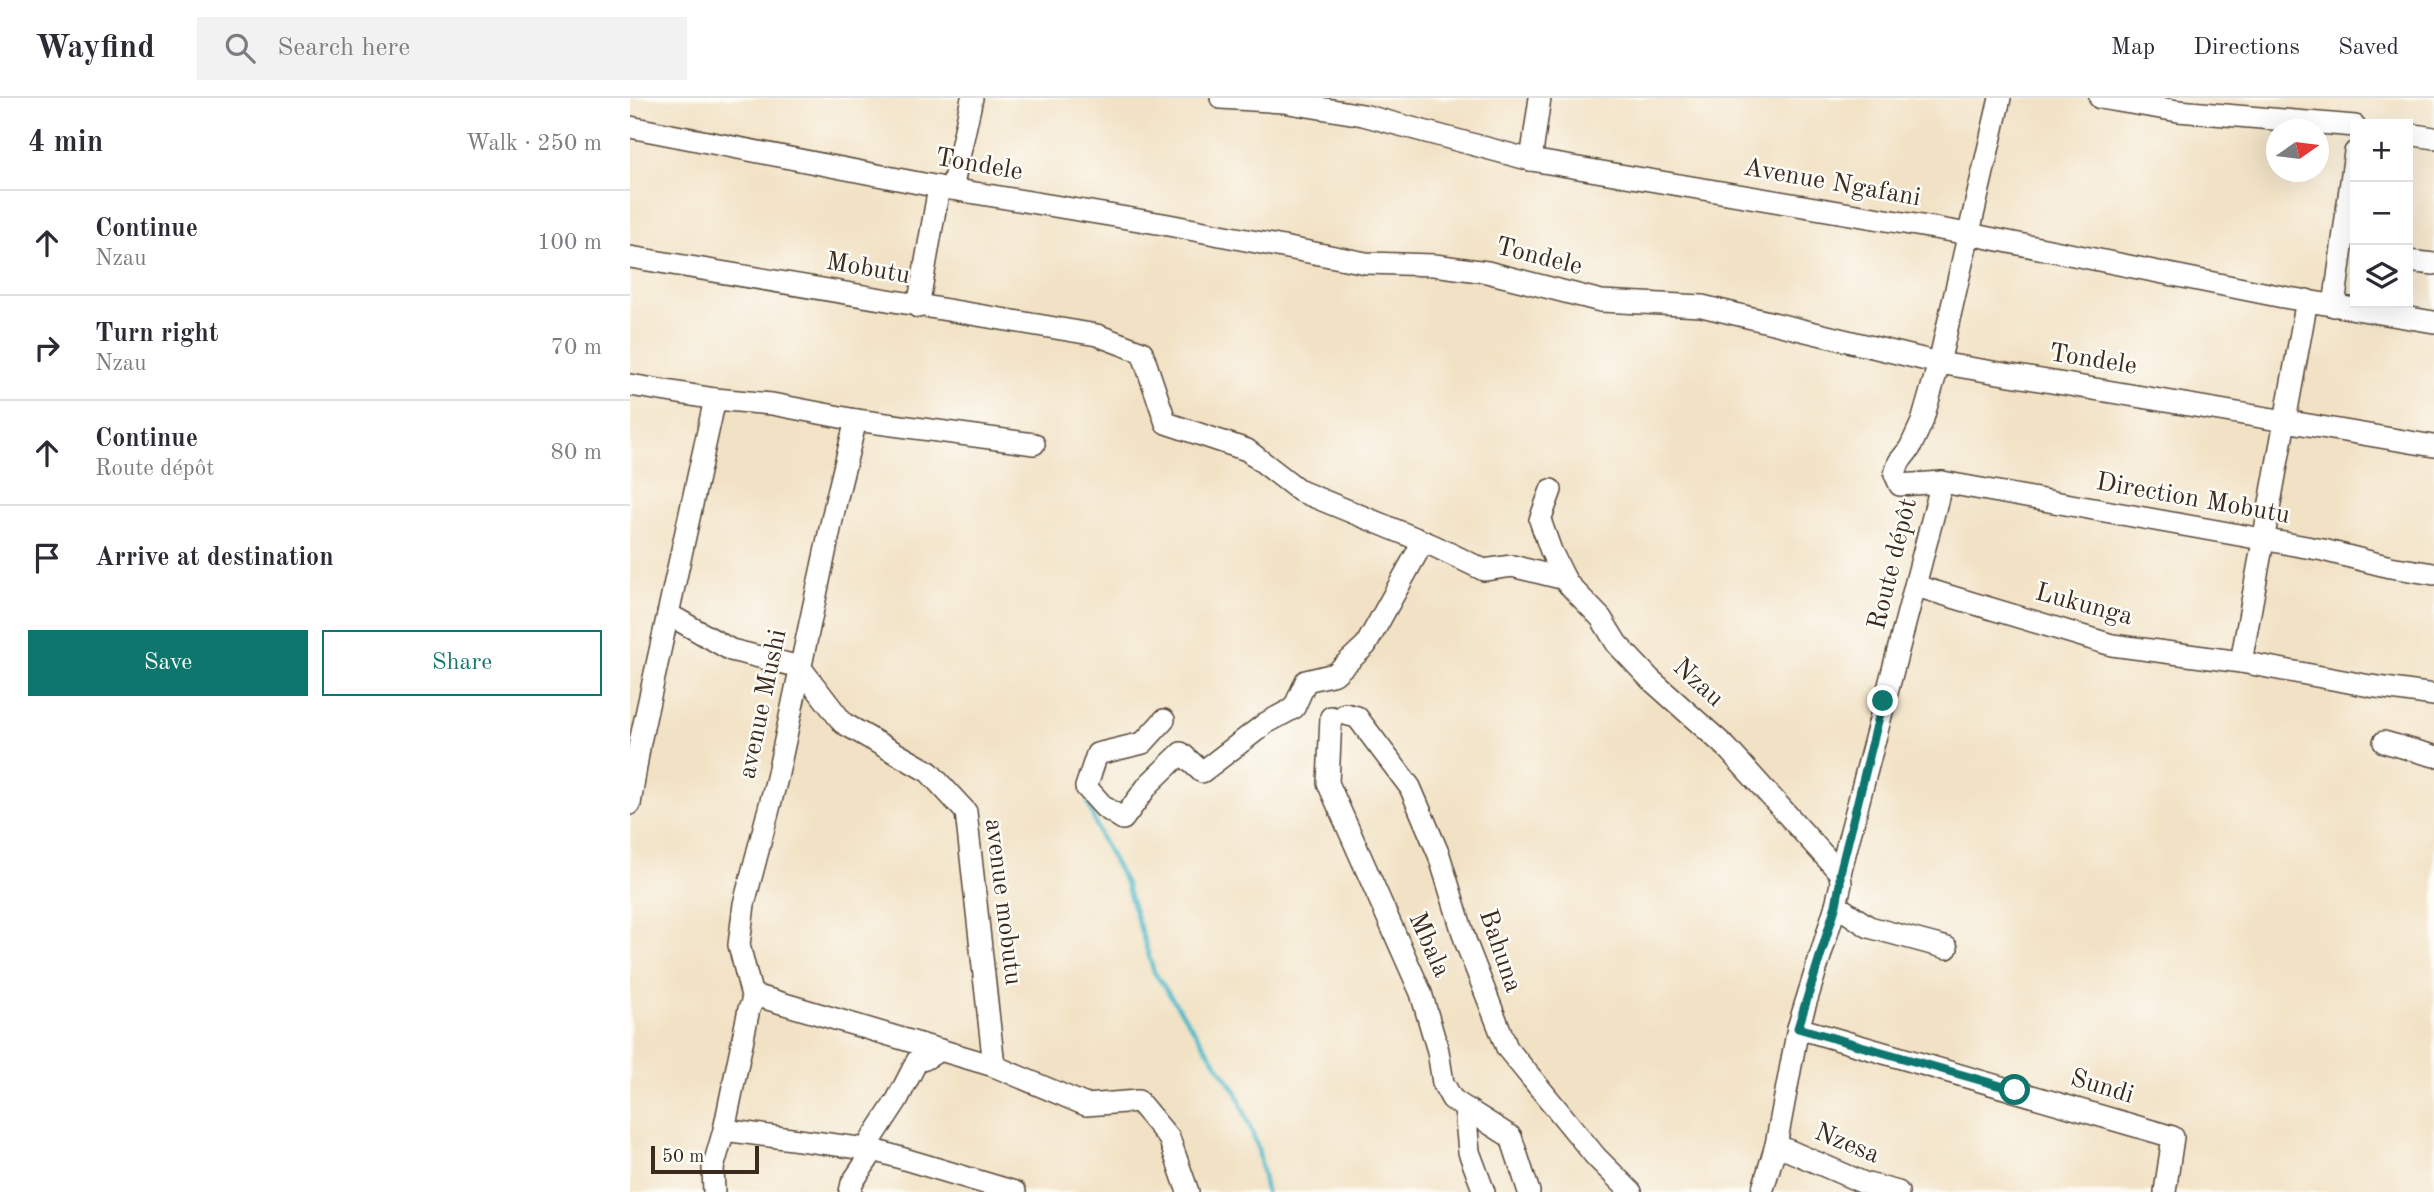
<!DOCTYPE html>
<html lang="en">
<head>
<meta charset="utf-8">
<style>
  :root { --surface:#fff; --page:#f2f2f3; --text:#2b2b33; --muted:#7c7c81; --line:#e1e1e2; --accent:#0f766e }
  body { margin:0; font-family:"Old Standard TT",serif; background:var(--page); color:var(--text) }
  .controls { position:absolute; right:21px; top:21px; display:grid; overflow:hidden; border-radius:0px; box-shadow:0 7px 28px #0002 }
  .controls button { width:63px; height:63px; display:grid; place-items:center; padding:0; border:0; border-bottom:2px solid var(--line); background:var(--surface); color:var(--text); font:35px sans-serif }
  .compass { position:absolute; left:1636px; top:21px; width:63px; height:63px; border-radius:50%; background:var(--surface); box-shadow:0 7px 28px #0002; rotate:76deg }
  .scale { position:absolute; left:21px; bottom:18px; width:108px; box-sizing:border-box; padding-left:7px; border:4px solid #3b2a1e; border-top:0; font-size:19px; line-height:24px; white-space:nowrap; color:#3b2a1e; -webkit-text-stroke:5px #fdfcf7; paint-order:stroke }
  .stop { position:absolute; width:21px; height:21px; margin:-16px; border:5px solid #0f766e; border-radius:50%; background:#fff }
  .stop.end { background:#0f766e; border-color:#fff; box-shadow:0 2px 7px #0008 }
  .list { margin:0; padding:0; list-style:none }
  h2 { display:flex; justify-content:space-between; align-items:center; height:91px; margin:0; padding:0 28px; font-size:30px }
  h2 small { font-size:23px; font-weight:400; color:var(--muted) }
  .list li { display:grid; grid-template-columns:46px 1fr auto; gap:21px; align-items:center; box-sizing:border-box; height:105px; padding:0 28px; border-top:2px solid var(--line) }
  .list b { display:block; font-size:26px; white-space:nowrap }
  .list p { margin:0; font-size:23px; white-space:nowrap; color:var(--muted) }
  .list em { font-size:23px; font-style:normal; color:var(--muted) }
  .actions { display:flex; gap:14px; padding:21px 28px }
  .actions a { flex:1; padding:16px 0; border:2px solid var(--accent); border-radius:0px; text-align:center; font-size:24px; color:var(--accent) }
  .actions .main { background:var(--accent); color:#fff }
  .icon { flex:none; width:38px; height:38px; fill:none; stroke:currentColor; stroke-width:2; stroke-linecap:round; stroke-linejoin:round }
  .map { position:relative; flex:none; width:1804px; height:1094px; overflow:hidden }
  header { display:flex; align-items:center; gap:42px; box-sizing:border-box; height:98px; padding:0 35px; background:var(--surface); border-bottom:2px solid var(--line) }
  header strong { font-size:33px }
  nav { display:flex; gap:38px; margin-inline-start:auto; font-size:24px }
  .search { width:490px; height:63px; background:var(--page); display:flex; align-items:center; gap:18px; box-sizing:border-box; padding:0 24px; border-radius:0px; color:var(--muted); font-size:26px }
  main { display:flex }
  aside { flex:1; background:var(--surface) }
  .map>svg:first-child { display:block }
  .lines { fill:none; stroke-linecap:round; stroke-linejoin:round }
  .stream { stroke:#4cb8c8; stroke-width:4.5 }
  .minor-casing { stroke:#564637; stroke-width:24 }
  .minor { stroke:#fff; stroke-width:21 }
  .route { stroke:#0f766e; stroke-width:9 }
  .labels { text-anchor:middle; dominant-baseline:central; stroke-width:5; stroke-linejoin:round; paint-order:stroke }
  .street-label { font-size:26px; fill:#3b2a1e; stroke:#fdfcf7 }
</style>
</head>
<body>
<header>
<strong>Wayfind</strong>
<div class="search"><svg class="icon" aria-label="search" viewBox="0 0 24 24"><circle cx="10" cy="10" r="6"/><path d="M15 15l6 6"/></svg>Search here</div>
<nav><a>Map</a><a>Directions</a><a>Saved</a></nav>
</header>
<main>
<aside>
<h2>4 min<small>Walk · 250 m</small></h2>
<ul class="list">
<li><svg class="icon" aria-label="ahead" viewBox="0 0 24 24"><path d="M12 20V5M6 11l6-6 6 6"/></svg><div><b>Continue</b><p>Nzau</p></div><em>100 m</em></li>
<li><svg class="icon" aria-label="right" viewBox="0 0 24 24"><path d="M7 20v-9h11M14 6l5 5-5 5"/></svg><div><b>Turn right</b><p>Nzau</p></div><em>70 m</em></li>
<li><svg class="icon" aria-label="ahead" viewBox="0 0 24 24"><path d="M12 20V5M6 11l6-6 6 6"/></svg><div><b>Continue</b><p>Route dépôt</p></div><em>80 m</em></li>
<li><svg class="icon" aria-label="arrive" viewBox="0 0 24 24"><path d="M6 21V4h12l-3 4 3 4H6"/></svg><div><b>Arrive at destination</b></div></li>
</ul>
<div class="actions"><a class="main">Save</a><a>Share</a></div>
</aside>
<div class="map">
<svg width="1804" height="1094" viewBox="0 0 1804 1094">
  <rect width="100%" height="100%" fill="#fdfcf7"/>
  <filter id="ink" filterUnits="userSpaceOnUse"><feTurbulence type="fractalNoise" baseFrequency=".0143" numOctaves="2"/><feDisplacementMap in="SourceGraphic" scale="14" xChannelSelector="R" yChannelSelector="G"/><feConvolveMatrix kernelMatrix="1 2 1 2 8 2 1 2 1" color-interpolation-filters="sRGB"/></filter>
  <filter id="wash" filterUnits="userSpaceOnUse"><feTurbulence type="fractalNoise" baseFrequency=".00686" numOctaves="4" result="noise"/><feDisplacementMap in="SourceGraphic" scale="28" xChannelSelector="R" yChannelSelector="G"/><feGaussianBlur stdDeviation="1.57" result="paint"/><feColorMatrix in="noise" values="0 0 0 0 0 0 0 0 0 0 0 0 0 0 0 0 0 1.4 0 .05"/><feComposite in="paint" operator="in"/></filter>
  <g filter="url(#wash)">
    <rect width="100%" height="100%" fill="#f2e2c5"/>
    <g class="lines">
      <path class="stream" d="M458 705 470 738 496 786 524 874 607 995 628 1050 636 1094"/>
    </g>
  </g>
  <g filter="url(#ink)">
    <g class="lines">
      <g class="minor-casing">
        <g id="minor">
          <path d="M591 0 653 4 733 17 901 62 1339 136 1653 199 1804 224"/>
          <path d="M1470 0 1548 13 1725 28"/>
          <path d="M0 29 309 89 533 126 736 165 804 167 857 174 971 203 1072 208 1309 265 1804 348"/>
          <path d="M1778 36 1804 40"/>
          <path d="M901 62 910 0"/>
          <path d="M322 91 342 0"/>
          <path d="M0 159 467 237 512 254 536 325 617 352 670 393 802 447 854 472 882 468 935 481"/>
          <path d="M1778 163 1804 166"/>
          <path d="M1677 202 1611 564 1740 588 1804 597"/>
          <path d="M1704 208 1725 54"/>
          <path d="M288 209 309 89"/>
          <path d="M0 287 85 301 142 306 226 322 404 346"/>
          <path d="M1312 384 1693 452 1760 469 1804 476"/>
          <path d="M921 392 910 422 921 453 937 485 971 520 987 546 1020 581 1096 649 1210 775 1211 786 1206 807 1168 930 1543 1039 1535 1094"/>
          <path d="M1286 488 1482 547 1611 564"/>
          <path d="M38 516 101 552 170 569 213 625 299 674 336 714 364 968 456 1007 508 1003 539 1040 558 1094"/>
          <path d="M715 616 727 619 780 689 809 757 836 845 877 950 966 1059 1001 1094"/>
          <path d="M701 619 698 685 791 895 808 953 813 985 822 1001 835 1010 839 1054 854 1094"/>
          <path d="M534 622 513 645 467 656 456 689 474 709 493 721 519 686 551 655 572 674 636 625 664 610 676 583 705 576 736 547 793 444"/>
          <path d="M1754 644 1804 658"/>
          <path d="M0 706 10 644 85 301"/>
          <path d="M1210 775 1312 384 1270 387 1265 376 1269 364 1280 350 1292 324 1309 265 1370 0"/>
          <path d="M1206 807 1239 829 1317 850"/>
          <path d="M123 902 109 847 114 806 147 680 206 403 226 322"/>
          <path d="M123 902 131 899 364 968"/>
          <path d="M835 1010 881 1039 899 1094"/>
          <path d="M94 1032 244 1052 385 1094"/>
          <path d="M1146 1047 1234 1085 1268 1094"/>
          <path d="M84 1094 83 1070 94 1032 119 911 123 902"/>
          <path d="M220 1094 222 1085 244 1052 241 1048V1042L267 1002 287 963 295 961 310 952"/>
          <path d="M1132 1094 1146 1047 1168 930"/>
        </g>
      </g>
      <use href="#minor" class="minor"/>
    </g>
  </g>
  <g class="lines" filter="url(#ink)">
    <path class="route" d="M1253 603 1210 775V786L1206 807 1168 930 1385 992"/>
  </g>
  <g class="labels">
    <g class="street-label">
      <text transform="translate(349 67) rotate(10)">Tondele</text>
      <text transform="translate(1202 85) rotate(10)">Avenue Ngafani</text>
      <text transform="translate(909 159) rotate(14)">Tondele</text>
      <text transform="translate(238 171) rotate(10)">Mobutu</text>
      <text transform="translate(1463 262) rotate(9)">Tondele</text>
      <text transform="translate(1563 401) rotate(10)">Direction Mobutu</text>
      <text transform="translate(1263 466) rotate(-76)">Route dépôt</text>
      <text transform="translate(1454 507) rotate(15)">Lukunga</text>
      <text transform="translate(1068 585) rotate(42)">Nzau</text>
      <text transform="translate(133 606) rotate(-78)">avenue Mushi</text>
      <text transform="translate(373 804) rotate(83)">avenue mobutu</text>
      <text transform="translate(799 847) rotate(66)">Mbala</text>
      <text transform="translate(870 853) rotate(71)">Bahuna</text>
      <text transform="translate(1472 989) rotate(17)">Sundi</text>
      <text transform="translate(1217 1046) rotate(22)">Nzesa</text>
    </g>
  </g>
</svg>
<div class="controls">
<button>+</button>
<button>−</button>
<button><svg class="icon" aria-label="layers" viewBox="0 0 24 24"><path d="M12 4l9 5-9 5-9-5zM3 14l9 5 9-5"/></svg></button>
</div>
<svg class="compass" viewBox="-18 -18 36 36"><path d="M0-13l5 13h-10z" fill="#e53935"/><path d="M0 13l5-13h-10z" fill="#7c7c81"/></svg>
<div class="scale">50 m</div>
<div class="stop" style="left:1385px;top:992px"></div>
<div class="stop end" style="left:1253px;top:603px"></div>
</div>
</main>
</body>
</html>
